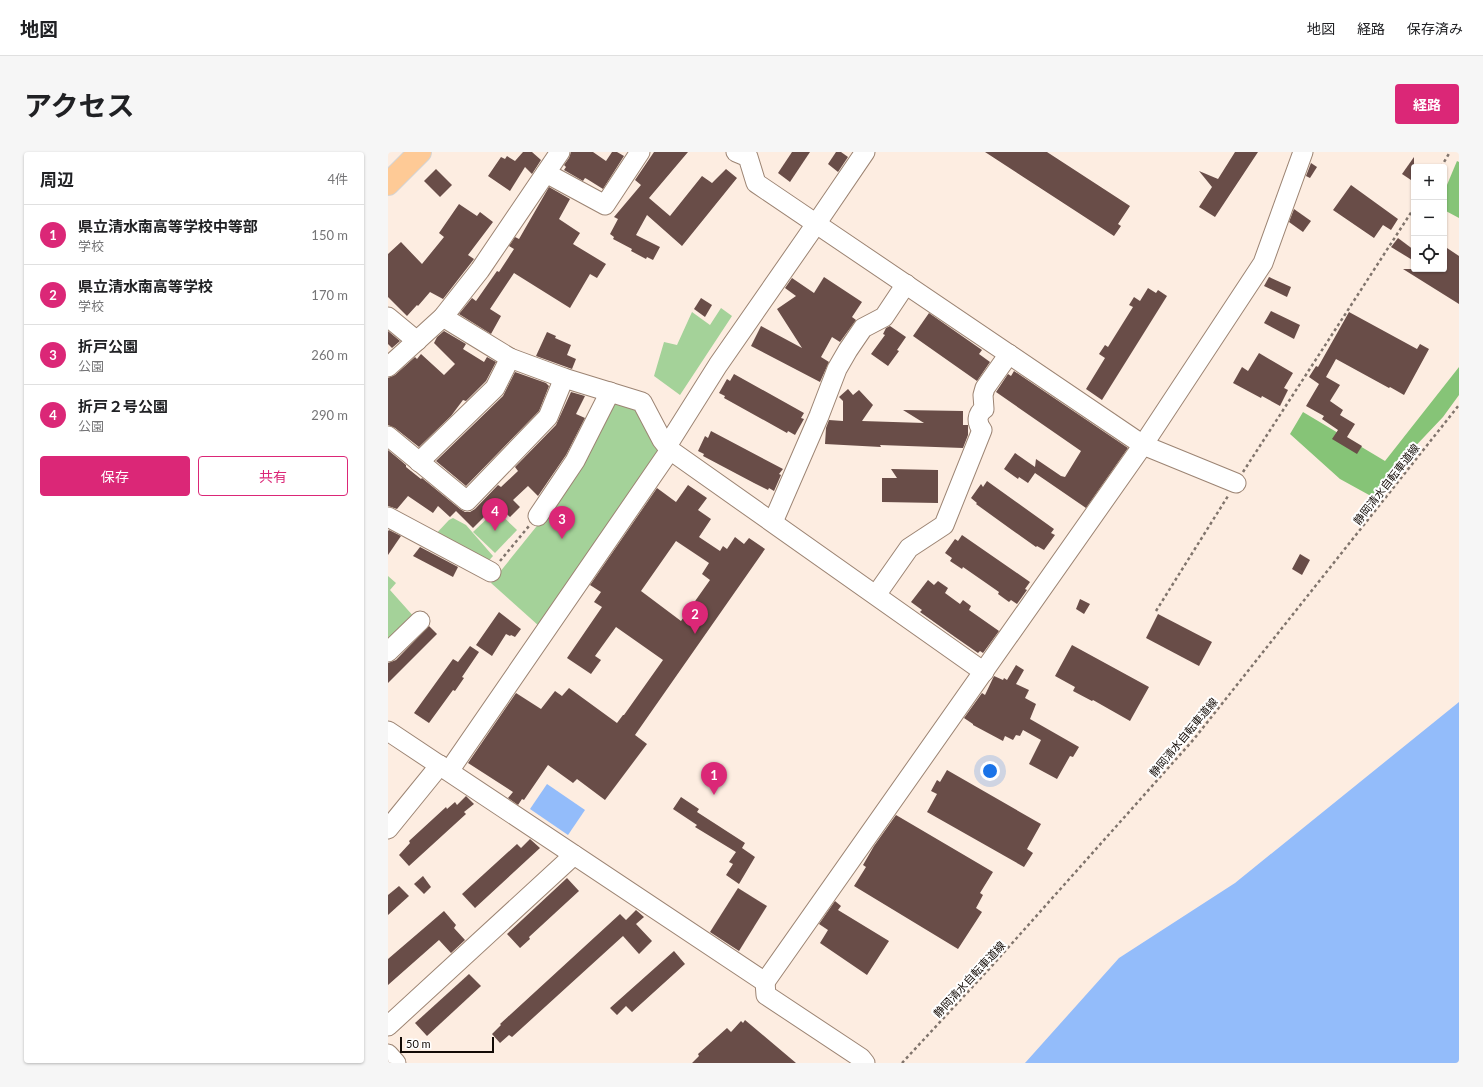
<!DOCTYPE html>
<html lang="ja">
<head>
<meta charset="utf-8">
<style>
  :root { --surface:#fff; --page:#f6f6f6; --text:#202124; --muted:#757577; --line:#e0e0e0; --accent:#db2777 }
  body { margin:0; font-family:Lato,"Noto Sans JP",sans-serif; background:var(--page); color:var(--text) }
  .controls { position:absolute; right:12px; top:12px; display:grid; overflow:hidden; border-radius:4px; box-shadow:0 1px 3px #0004 }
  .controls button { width:36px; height:36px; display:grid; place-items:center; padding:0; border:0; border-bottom:1px solid var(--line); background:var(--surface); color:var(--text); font:20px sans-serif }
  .scale { position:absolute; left:12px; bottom:10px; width:94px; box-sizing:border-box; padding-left:4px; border:2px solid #120a05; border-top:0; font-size:11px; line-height:14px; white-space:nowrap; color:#120a05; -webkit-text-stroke:3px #fff; paint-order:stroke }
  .you { position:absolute; left:602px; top:619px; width:14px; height:14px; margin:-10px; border:3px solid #fff; border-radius:50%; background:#1a73e8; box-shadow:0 0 0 6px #1a73e833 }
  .badge { display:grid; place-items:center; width:26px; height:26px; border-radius:50%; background:var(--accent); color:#fff; font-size:13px; font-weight:700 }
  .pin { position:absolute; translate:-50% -33px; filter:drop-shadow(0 1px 2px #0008) }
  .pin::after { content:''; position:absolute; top:21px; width:14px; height:12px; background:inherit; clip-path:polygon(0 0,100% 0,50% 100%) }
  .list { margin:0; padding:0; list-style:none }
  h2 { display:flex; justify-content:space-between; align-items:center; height:52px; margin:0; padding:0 16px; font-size:17px }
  h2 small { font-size:13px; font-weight:400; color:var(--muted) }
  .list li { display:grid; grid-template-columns:26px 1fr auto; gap:12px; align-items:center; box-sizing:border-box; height:60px; padding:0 16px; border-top:1px solid var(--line) }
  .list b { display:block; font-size:15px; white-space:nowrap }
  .list p { margin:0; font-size:13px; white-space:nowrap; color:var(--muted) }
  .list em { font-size:13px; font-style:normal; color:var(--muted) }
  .actions { display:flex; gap:8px; padding:12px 16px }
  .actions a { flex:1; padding:9px 0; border:1px solid var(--accent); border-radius:4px; text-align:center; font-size:14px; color:var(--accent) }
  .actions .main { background:var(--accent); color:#fff }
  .icon { flex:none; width:22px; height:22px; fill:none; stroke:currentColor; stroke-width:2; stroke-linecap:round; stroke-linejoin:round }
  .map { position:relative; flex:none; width:1071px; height:911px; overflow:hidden; border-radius:4px }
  header { display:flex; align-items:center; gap:24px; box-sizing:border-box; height:56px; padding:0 20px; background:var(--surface); border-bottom:1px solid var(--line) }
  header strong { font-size:19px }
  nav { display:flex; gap:22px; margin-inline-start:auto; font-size:14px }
  .intro { display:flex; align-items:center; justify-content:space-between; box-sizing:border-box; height:96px; padding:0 24px }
  h1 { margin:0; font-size:28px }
  .button { padding:10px 18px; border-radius:4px; background:var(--accent); color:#fff; font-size:14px; font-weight:700 }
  main { display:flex; gap:24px; padding:0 24px }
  aside { flex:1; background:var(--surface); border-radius:4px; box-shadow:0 1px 3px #0004 }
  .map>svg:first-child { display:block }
  .green { fill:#a4d299 }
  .forest { fill:#86c477 }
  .water { fill:#93bcfa }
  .building { fill:#694d48; fill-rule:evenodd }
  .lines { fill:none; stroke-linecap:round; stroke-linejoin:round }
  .minor-casing { stroke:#9c8473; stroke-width:21 }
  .major-casing { stroke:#d4d3d2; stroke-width:24 }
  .path { stroke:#80746c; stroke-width:2.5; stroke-dasharray:3 3; stroke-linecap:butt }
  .minor { stroke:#fff; stroke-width:19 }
  .major { stroke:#feca96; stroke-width:22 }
  .labels { text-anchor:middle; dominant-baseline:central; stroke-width:4; stroke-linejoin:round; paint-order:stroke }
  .street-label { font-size:11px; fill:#120a05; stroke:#fff }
</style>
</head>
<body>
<header>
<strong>地図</strong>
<nav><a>地図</a><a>経路</a><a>保存済み</a></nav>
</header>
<div class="intro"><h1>アクセス</h1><a class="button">経路</a></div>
<main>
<aside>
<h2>周辺<small>4件</small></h2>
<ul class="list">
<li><span class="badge">1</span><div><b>県立清水南高等学校中等部</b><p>学校</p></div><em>150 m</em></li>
<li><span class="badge">2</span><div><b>県立清水南高等学校</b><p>学校</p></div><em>170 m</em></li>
<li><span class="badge">3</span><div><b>折戸公園</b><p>公園</p></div><em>260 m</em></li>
<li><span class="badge">4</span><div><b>折戸２号公園</b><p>公園</p></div><em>290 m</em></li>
</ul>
<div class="actions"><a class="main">保存</a><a>共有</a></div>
</aside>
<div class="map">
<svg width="1071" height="911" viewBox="0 0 1071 911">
  <rect width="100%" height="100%" fill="#fdede1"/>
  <g class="green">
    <path d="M333 156 344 164 292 243 266 224 276 190 289 193 304 160 322 173Z"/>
    <path d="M226 247 250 257 270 298 151 474 103 431 173 344Z"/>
    <path d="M108 358 129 378 107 401 85 380Z"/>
    <path d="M65 366 78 373 105 404 96 414 45 385 61 368Z"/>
    <path d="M0 424 8 431 2 438 27 466 0 492Z"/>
  </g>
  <g class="forest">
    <path d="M1069 9 1071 10V66L1056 58V40Z"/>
    <path d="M1071 215V243L1055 265 1019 303 992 349 952 327 902 282 915 260 997 309Z"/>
  </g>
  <g class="water">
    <path d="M1071 550V911H637L731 806 847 731Z"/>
    <path d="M159 632 197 658 180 683 142 657Z"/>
  </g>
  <g class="building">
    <path d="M135 0H144L153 8 144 22 137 15 122 39 100 24 113 5 117 7 119 4 127 9Z"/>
    <path d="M183 0H205L218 9 224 0H229L236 4 215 37 199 27 197 26 195 29 176 18 178 15 176 13 181 6Z"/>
    <path d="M266 0H300L261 46 282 64 314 24 324 31 338 17 349 26 294 94 259 63 248 83 272 95 265 108 259 105 258 107 243 99 244 97 225 87 226 85 222 82 230 67 226 65 253 33 247 28Z"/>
    <path d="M404 0H422L402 30 390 21Z"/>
    <path d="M448 0H453L460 5 450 20 440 12Z"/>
    <path d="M597 0H659L742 54 730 72 733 74 726 84Z"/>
    <path d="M847 0H870L827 65 811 55 824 35 811 19 830 27Z"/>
    <path d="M1026 5V30L1014 22Z"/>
    <path d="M923 11 929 15 922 26 918 24Z"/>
    <path d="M48 17 64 33 52 45 36 29Z"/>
    <path d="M963 33 1010 67 1003 78 995 73 986 86 945 58Z"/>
    <path d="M161 35 182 47 171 67 192 81 185 92 218 112 209 126 202 122 182 156 126 121 102 157 113 164 103 182 71 162 84 146 88 149 109 119 111 120 126 97 121 94 127 85 131 87Z"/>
    <path d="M71 52 89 64 92 60 105 70 80 103 86 107 55 147 42 140 30 154 29 153 19 164 0 145V102L13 90 34 112 56 85 51 81Z"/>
    <path d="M906 57 923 69 915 80 901 70Z"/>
    <path d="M1010 86 1026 98V109L1003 95Z"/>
    <path d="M1056 94 1071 104V152L1015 117H1056Z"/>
    <path d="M436 125 474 150 464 165 468 168 452 190 444 185 433 205 441 210 432 230 363 194 373 174 414 196 389 157 408 144 397 136 404 126 426 141Z"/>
    <path d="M881 125 903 135 899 145 876 134Z"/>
    <path d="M760 136 768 141 770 138 779 144 714 248 698 237 717 206 711 202 717 193 720 195 745 155 741 153 746 145 752 149Z"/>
    <path d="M313 146 324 153 317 165 306 157Z"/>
    <path d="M883 159 912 173 906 187 876 171Z"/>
    <path d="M961 160 1029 197 1032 192 1041 197 1016 243 1002 235 1001 236 948 207 938 225 952 233 942 249 955 258 952 263 967 272 959 285 974 294 969 302 944 287 950 278 934 267 936 264 918 254 931 232 921 225 928 214 930 215Z"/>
    <path d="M541 161 594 198 591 202 602 210 589 229 525 184Z"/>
    <path d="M502 174 518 185 509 198 511 199 500 214 483 202 497 183 495 182 498 176Z"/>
    <path d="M0 179 12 189 4 196 0 192Z"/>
    <path d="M56 179 78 192 75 197 96 210 99 205 108 210 98 229 78 249 75 248 63 264 31 295 7 276 0 273V226L7 223 27 205 29 207 33 202 56 223 67 212 46 191 49 185Z"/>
    <path d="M159 180 168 184 167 186 183 193 179 203 188 207 184 217 148 204Z"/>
    <path d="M871 201 905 221 896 236 900 238 892 254 874 244 873 246 845 231 854 215 860 219Z"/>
    <path d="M626 219 740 296 698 356 647 321 640 331 631 325 630 327 616 317 627 301 647 315 648 307 673 324 677 325 693 299 608 240 620 222 623 224Z"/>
    <path d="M127 220 158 231 161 234 151 259 78 334 48 309 115 244Z"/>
    <path d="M346 222 416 261 413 266 416 267 407 283 400 279 399 281 336 246 337 244 331 241 339 227 342 229Z"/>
    <path d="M460 237 465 243 471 238 485 253 474 269 536 271 515 258 575 259V273H580V283L575 296 492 293 493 295 437 292 438 276 441 268 455 269V249L451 245Z"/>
    <path d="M183 240 197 244 188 262 197 266 178 303 150 344 140 334 125 348 132 355 122 365 110 354 105 359 104 357 85 376 68 359 62 365 50 354 45 361 20 344 9 357 0 354V298L18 313V315L33 327 34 326 72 357 77 360H82L87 357 110 333 113 335 130 319 127 315 168 273Z"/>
    <path d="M323 279 395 317 391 322 393 323 386 339 381 336 380 338 366 331 315 304 316 302 310 299 317 284 320 286Z"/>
    <path d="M503 317 550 318V351L494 350V326H509Z"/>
    <path d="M599 329 666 377 663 381 667 383 656 398 649 394 648 395 624 378 588 352 589 351 583 346 593 332 595 335Z"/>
    <path d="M300 333 319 346 310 358 323 367 311 385 332 399 335 394 339 397 347 385 356 392 361 386 377 397 247 583 259 592 217 648 189 627 185 631 160 613 136 648 134 647 130 653 120 646 125 640 80 611 128 541 153 557 167 539 174 544 181 536 229 571 235 563H236L275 508 228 475 207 504 213 508 203 522 179 506 214 455 206 450 213 440 202 433 269 336 288 350ZM288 389 321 411 314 422 322 428 293 469 253 439Z"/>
    <path d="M1 378 13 384 0 403V379Z"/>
    <path d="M574 383 642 430 637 437 639 438 629 452 623 448 621 450 610 442 611 440 575 415 574 417 562 409 564 406 557 401 567 387 570 389Z"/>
    <path d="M32 395 70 415 65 425 25 404Z"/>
    <path d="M912 402 922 408 914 423 904 417Z"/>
    <path d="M540 428 546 433 550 429 560 436 557 441 572 452 575 448 583 454 581 458 611 479 595 501 592 499 590 501 567 485 532 460 534 458 523 450Z"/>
    <path d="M692 447 702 452 696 462 688 457Z"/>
    <path d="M111 460 133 477 127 485 123 483 122 484 118 482 104 504 88 493Z"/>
    <path d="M770 462 824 490 811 514 758 486Z"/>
    <path d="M41 474 49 482 0 531V511L8 508Z"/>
    <path d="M684 493 761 535 742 569 705 548 704 549 685 539 687 535 667 524Z"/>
    <path d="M82 494 91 500 74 525 76 526 67 539 65 538 41 571 26 561 65 507 70 510Z"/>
    <path d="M628 513 636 518 628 532 641 538 637 546 648 552 642 567 691 595 685 605 682 604 669 627 641 612 653 588 635 578 632 584 628 583 625 588 617 584 615 589 585 573V572L576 566 594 541 597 543 606 524 615 528 616 526 619 528Z"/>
    <path d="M559 618 653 672 639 697 645 701 636 715 539 660 549 642 543 639 549 628 552 630Z"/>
    <path d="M78 644 86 652 76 660 78 662 21 714 11 703 22 691 21 689 58 655 59 657 67 650 69 653Z"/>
    <path d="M293 645 311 657 309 660 357 691 354 696 367 705 351 732 338 723 345 712 341 710 348 700 307 675 309 673 285 657Z"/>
    <path d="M508 663 605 720 592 741 595 743 588 756 594 760 570 797 466 734 478 715 475 713 486 694Z"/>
    <path d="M142 687 152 696 87 756 74 742 129 692 133 696Z"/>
    <path d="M35 724 43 735 36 742 26 732Z"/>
    <path d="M179 726 191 739 141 785 142 787 132 796 119 782Z"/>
    <path d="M11 734 21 744 0 763V743Z"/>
    <path d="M350 736 379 754 351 799 322 780Z"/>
    <path d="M447 749 453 754 450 758 501 789 479 823 432 791 440 778 431 772Z"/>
    <path d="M248 758 256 765 248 772 264 789 251 802 235 784 124 885 121 883 112 891 104 882 113 873 112 872 232 762 238 768Z"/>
    <path d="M56 759 68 773 66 776 77 788 63 801 51 788 0 833V807Z"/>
    <path d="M286 799 297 812 244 860 238 854 229 863 222 856Z"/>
    <path d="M81 822 93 834 39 884 27 871Z"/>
    <path d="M357 868 408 911H304L311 904 310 902 339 876 343 880 353 869 355 871Z"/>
  </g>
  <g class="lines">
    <g class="minor-casing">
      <g id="minor">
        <path d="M348 0 360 5 368 31 755 293 848 331"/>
        <path d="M158 21 217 53 252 0"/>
        <path d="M0 165 29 189"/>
        <path d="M55 165 122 206 176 226 254 250 274 288 282 298 596 520"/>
        <path d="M0 215 55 165 92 118 172 0"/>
        <path d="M0 284 79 349 160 265 176 226"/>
        <path d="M279 294 330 213 428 72 477 0"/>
        <path d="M31 310 107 236 122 206"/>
        <path d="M150 364 187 309 222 240"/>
        <path d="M0 365 103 420"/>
        <path d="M385 370 431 264 449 217 460 198 475 176 496 165 518 132"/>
        <path d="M488 443 521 396 556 373 594 278C588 270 589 262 596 257L595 243 597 236 621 202"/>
        <path d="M0 500 32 469"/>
        <path d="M0 579 377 830 755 293 875 111 915 0"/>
        <path d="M61 619 282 298"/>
        <path d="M0 677 52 613"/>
        <path d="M377 830 378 843 473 906 477 911"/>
        <path d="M0 874 186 703"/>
        <path d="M0 902 8 911"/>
      </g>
    </g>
    <g class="major-casing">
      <path id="major" d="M0 32 32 0"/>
    </g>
    <g class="path">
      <path d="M1053 15 1062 0"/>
      <path d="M855 320 1026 56"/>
      <path d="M95 354 103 362"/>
      <path d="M112 409 141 374"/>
      <path d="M768 459 840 344"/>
      <path d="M514 911 602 816 806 587 1071 253"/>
    </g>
    <use href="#minor" class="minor"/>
    <use href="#major" class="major"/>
  </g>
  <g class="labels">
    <g class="street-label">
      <text transform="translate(998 332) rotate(-52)">静岡清水自転車道線</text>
      <text transform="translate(795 585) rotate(-50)">静岡清水自転車道線</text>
      <text transform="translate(581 827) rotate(-47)">静岡清水自転車道線</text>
    </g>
  </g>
</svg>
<div class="controls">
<button>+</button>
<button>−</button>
<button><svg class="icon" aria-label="locate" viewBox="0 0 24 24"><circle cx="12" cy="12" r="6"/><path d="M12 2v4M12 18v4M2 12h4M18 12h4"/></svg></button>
</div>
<div class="scale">50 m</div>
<div class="you"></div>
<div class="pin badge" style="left:326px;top:643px">1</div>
<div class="pin badge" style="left:307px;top:482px">2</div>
<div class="pin badge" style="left:174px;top:387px">3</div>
<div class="pin badge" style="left:107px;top:379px">4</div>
</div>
</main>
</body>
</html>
